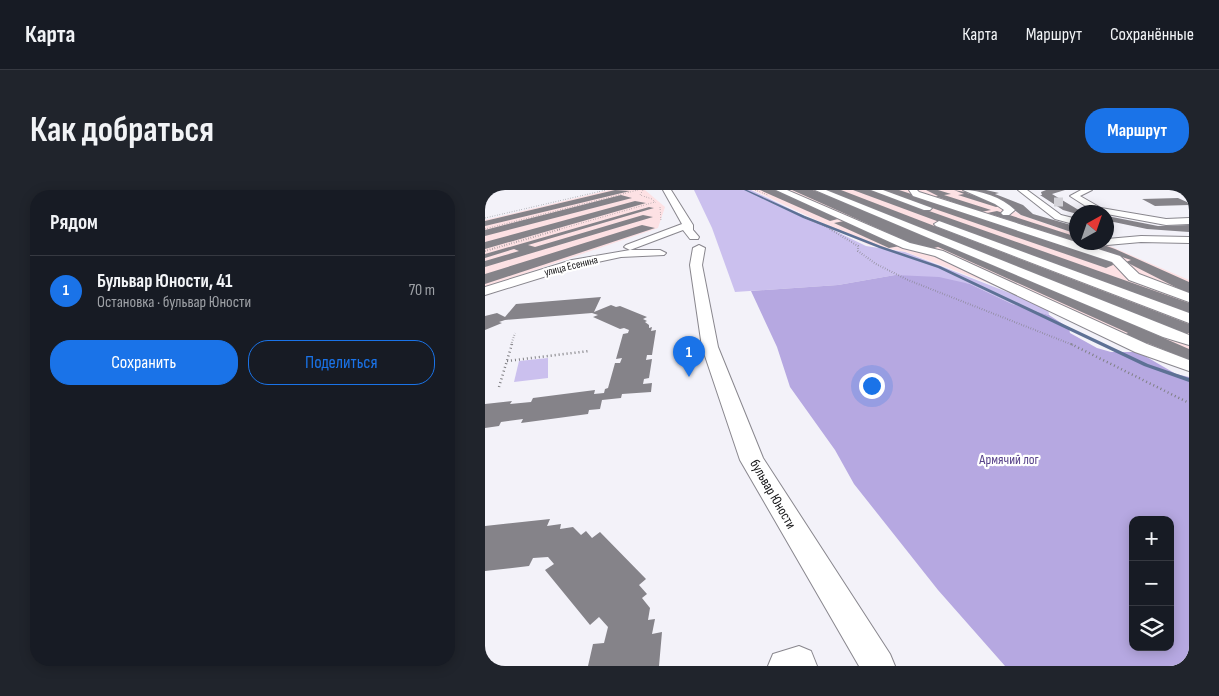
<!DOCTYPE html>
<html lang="ru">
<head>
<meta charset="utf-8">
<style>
  :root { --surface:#171b24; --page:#20242c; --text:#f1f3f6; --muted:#9ea1a6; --line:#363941; --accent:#1a73e8 }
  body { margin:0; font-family:"Sofia Sans Condensed",sans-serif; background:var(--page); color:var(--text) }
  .controls { position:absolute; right:15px; bottom:15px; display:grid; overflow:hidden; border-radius:10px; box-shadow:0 2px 12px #0003 }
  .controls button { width:45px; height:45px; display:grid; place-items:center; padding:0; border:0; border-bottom:1px solid var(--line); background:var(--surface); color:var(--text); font:25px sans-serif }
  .compass { position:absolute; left:584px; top:15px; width:45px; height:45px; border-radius:50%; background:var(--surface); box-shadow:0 2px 12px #0003; rotate:40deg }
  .you { position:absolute; left:386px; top:195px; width:18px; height:18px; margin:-12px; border:4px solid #fff; border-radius:50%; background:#1a73e8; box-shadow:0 0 0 8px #1a73e833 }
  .badge { display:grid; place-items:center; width:32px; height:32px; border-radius:50%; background:var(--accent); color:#fff; font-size:16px; font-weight:700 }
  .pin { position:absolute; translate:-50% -41px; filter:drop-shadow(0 1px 2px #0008) }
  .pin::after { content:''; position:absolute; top:26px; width:18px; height:15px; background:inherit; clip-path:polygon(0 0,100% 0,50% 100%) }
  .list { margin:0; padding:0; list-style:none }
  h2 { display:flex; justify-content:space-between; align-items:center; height:65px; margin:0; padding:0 20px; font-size:21px }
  h2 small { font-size:16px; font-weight:400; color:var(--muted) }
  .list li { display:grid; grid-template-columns:32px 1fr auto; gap:15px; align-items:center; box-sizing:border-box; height:70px; padding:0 20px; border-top:1px solid var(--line) }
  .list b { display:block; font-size:19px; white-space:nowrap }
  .list p { margin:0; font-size:16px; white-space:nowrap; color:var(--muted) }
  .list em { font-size:16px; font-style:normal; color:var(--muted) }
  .actions { display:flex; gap:10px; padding:15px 20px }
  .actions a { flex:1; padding:11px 0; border:1px solid var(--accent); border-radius:20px; text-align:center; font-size:18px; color:var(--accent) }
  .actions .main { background:var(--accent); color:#fff }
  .icon { flex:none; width:28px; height:28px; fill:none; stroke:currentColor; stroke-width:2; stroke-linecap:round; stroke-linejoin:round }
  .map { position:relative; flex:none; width:704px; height:476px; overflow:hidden; border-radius:20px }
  header { display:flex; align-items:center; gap:30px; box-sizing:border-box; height:70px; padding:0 25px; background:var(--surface); border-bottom:1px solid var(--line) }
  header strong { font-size:24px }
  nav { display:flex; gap:28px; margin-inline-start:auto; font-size:18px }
  .intro { display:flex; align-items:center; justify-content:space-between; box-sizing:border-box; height:120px; padding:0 30px }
  h1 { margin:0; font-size:35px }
  .button { padding:12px 22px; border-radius:20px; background:var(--accent); color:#fff; font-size:18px; font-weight:700 }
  main { display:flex; gap:30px; padding:0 30px }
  aside { flex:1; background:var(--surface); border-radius:20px; box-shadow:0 2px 12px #0003 }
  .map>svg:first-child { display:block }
  .industrial { fill:#fde1e4 }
  .green { fill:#cbc0ee }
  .forest { fill:#b6a8e1; fill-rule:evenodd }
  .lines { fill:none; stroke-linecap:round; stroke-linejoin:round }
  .stream { fill:#5d7195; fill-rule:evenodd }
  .building { fill:#858389 }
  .minor-tunnel { stroke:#d2d1d7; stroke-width:9; stroke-dasharray:9 4.5; stroke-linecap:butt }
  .minor-casing { stroke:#89878e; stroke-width:2 }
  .path-far2 { stroke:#7f7f83; stroke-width:1; stroke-dasharray:0.5 2; stroke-linecap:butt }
  .path-far1 { stroke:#7f7f83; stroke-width:2; stroke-dasharray:0.5 2; stroke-linecap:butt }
  .path { stroke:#7f7f83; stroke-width:2.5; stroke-dasharray:1 3; stroke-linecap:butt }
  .minor { fill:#fff; fill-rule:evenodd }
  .labels { text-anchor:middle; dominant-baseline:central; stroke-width:4.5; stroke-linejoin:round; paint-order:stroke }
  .far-street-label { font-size:11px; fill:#151517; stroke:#fff }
  .park-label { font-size:14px; fill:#5a458b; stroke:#fff }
  .street-label { font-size:14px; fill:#151517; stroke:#fff }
</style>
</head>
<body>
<header>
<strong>Карта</strong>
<nav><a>Карта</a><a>Маршрут</a><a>Сохранённые</a></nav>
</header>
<div class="intro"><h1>Как добраться</h1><a class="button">Маршрут</a></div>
<main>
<aside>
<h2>Рядом<small></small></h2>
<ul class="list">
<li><span class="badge">1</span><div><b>Бульвар Юности, 41</b><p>Остановка · бульвар Юности</p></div><em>70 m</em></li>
</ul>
<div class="actions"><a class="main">Сохранить</a><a>Поделиться</a></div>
</aside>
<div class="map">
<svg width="704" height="476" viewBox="0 0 704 476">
  <rect width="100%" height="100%" fill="#f3f2f9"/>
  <g class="industrial">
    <path d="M124 0H160L180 17 173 38 0 97V30Z"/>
    <path d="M268 0H496L536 25 591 44 592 52 618 53 704 90V177L681 174 624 150 561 115 421 62 384 55Z"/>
  </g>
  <g class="green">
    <path d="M209 0H266L381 56 420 62 563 118 564 125 527 114 485 94 410 85 353 95 250 102 227 38Z"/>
    <path d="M63 168V188L29 192 34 171Z"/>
  </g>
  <path class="forest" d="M410 85 454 87 485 94 527 114 564 125 584 138 585 143 612 158 626 162H653L691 184 704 187V476H520L453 400 369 294 350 260 305 197 292 157 266 101 353 95ZM648 330H685V457H648Z"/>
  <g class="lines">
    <path class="stream" d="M259 0H262L320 26 396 56 455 76 663 174 704 188V192L659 176 453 78 394 58 318 28Z"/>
  </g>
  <g class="building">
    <path d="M130 0 145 1 0 36V31Z"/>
    <path d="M275 0H290L357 28 345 31Z"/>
    <path d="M307 0H328L456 51 704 159V170L662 153 653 154 639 145 643 143 453 57 441 60Z"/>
    <path d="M338 0H356L704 134V143L698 146Z"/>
    <path d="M368 0H385L704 113V124Z"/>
    <path d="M395 0H414L627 70 628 75 621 78Z"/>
    <path d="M441 0H453L466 4 459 5 506 20 496 22 450 6H453Z"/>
    <path d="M469 0 486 3H482L518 16 511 17 473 5 479 4Z"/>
    <path d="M487 0H501L514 3 510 4 538 15 548 24 586 35H584L592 38V44L536 25 519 12Z"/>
    <path d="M561 0H580L567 4 597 22 592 24 578 20 555 5H557L556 2Z"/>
    <path d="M136 5 147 8 0 46V40Z"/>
    <path d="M693 8 704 13V15L670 16 657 9Z"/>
    <path d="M150 11 161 13 0 59V52Z"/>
    <path d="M164 17 169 18 43 55 50 57 158 25 168 27 0 77V71L34 61 29 59 0 68V64Z"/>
    <path d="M512 21 592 47V52L502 23Z"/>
    <path d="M622 26 673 36 704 35V42L662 39 624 31 622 32Z"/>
    <path d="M359 31 415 56 404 58 349 33Z"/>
    <path d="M157 35 170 38 0 94V84Z"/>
    <path d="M592 52H610L630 59 704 92V104L641 72 646 70Z"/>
    <path d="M116 107 109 122 126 115 131 117 135 116 162 127 158 129 162 131 160 132 164 135V138L167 137 166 141 171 140 167 165H162L161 170 167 169 164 188 159 189 158 194 167 193 166 202 137 204 136 208 117 210 115 219 104 220 103 224 36 233 38 229 16 232 14 236 0 238V214L27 211 25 214 46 212 48 208 110 200 109 204 119 203 120 199 123 198 130 173H135L137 168 131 169 138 144 143 143 144 140 139 138 135 139 108 127 113 125 107 123 20 130 14 132 17 133 0 140V126L12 123 20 127 31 114Z"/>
    <path d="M65 329 62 336 76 334 75 339 88 337 96 345 101 341 107 348 115 342 161 389 154 395 162 404 157 408 165 418 163 430 170 429 167 444 177 442 174 476H103L108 454 119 453 123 437 114 427 105 435 60 380 69 374 63 367 48 368 44 376 0 381V336Z"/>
  </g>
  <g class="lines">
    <path class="minor-tunnel" d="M569 12H581"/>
    <g class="minor-casing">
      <g id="minor">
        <path d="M178 0H186L208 35V40L214 47 213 49H205L198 40 145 60H175L181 63 179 65 136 67 94 76 0 105V97L87 70 145 60 139 57 141 55 197 34Z"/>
        <path d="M291 0H302L425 53 458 61 662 154 704 170V181L650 162 450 66 418 58Z"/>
        <path d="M330 0H341L704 145V155L678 147Z"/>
        <path d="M386 0H398L447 18 445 20H439Z"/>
        <path d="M424 0H432L434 2 635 66 654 84 704 103V112L644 90 627 72 428 6Z"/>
        <path d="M478 0C495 0 517 7 530 20L524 25H518L516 23 519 20 510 14Z"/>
        <path d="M533 0H542L576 25 592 29V35L570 29Z"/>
        <path d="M596 0H607L595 6 616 18 681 29 704 28V34L681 35 622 24V22H610L585 6Z"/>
        <path d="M454 31 704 123V133L451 36 449 34Z"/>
        <path d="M656 46 704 47V53L656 52 622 55 617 52H622V49Z"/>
        <path d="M214 55 220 58 217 75 233 157 278 268 405 464 410 476H374L255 270 217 157 205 75 208 58Z"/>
        <path d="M314 456 326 461 332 476H283L288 464Z"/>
      </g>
    </g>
    <g class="path-far2">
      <path d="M158 0 155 5 167 9 171 13"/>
      <path d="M270 0 283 5"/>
      <path d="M175 17 176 31"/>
      <path d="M319 27 347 40"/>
      <path d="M0 28 121 0"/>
      <path d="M0 39 153 0"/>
      <path d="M72 40 170 12"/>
    </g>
    <g class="path-far1">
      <path d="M345 39 373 56V61L391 74 423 90 588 155"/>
      <path d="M0 61 76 39"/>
      <path d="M26 155 30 143"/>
    </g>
    <g class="path">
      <path d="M586 154 704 213"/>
      <path d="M22 171 104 161"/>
      <path d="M14 197 27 154"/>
    </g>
    <use href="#minor" class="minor"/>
  </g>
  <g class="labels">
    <g class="far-street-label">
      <text transform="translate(86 76) rotate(-14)">улица Есенина</text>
    </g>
    <g class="park-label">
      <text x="524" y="269">Армячий лог</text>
    </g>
    <g class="street-label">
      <text transform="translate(288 304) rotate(60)">бульвар Юности</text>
    </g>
  </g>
</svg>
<div class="controls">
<button>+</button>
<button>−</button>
<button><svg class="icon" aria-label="layers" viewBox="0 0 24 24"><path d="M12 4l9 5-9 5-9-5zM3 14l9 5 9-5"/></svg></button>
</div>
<svg class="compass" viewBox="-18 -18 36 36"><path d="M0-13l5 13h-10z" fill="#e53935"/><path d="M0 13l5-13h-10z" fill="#9ea1a6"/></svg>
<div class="you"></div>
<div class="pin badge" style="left:204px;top:187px">1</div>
</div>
</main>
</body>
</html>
